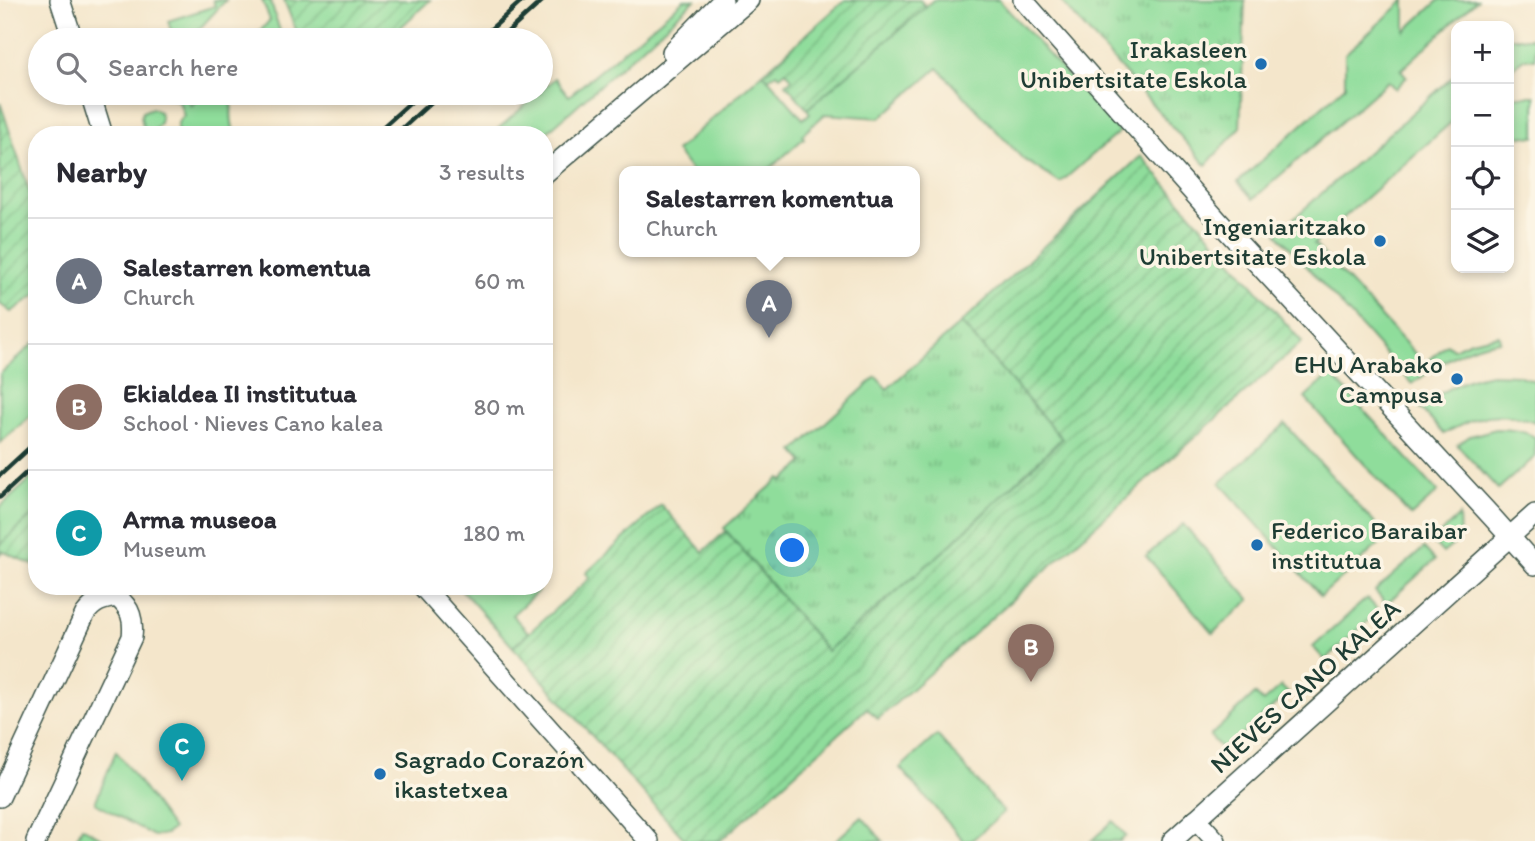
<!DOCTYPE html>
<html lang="en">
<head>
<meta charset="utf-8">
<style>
  :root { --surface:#fff; --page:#f7f7f7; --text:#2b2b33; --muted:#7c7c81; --line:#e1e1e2; --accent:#7c3aed }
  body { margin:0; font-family:Itim,sans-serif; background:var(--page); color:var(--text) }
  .controls { position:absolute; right:21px; top:21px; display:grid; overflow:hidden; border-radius:14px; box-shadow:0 4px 10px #0003 }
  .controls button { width:63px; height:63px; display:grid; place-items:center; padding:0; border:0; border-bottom:2px solid var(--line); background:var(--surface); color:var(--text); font:35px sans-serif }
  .you { position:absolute; left:793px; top:551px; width:24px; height:24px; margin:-18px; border:5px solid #fff; border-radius:50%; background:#1a73e8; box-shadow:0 0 0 10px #1a73e833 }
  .badge { display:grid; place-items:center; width:46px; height:46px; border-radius:50%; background:var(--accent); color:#fff; font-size:23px; font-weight:700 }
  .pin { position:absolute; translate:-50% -58px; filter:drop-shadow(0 2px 4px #0008) }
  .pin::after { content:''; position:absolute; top:37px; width:24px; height:21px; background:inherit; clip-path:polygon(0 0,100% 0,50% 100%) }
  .popup { position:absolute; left:619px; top:166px; width:301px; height:91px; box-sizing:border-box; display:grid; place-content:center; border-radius:14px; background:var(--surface); filter:drop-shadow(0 2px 5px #0005); font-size:23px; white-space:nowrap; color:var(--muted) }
  .popup b { font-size:26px; color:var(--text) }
  .popup::after { content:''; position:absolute; left:50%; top:100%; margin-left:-14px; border:14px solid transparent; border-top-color:var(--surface) }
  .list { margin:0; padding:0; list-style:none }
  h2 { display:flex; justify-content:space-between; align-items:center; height:91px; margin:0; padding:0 28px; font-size:30px }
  h2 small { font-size:23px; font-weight:400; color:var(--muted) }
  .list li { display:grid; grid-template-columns:46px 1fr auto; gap:21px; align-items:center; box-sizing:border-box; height:126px; padding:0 28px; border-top:2px solid var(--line) }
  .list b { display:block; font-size:26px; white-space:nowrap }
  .list p { margin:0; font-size:23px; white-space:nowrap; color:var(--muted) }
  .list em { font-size:23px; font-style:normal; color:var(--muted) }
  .icon { flex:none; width:38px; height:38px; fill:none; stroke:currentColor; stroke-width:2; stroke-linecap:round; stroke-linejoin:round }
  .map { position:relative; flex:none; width:1535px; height:841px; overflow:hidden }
  .search { position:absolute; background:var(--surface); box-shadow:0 4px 10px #0003; left:28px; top:28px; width:525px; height:77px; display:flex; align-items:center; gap:18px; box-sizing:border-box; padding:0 24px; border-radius:38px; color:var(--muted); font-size:26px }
  .panel { position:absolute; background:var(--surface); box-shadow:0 4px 10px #0003; left:28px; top:126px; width:525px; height:469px; border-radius:28px }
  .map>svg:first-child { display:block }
  .grass { fill:#8fdd9b; stroke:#578d68; stroke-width:2 }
  .park { fill:url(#park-tufts); stroke:#578d68; stroke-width:2 }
  .garden { fill:url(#garden-furrows); stroke:#578d68; stroke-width:2 }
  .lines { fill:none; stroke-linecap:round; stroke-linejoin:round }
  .street-casing { stroke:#3f564b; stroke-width:22 }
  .street { stroke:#fff; stroke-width:19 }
  .rail { stroke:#1f3d34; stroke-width:5 }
  .poi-dot { fill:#1f6fb2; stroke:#fcf5e5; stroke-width:2.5 }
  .labels { text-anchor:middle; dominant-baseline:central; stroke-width:7; stroke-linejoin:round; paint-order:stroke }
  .poi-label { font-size:26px; fill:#1f3d34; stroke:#fcf5e5; text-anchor:end }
  .street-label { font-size:26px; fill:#1f3d34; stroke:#fcf5e5 }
</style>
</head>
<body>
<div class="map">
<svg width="1535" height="841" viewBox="0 0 1535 841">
  <defs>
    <pattern id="park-tufts" width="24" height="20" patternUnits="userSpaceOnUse" patternTransform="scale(1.75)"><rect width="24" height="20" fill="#8fdd9b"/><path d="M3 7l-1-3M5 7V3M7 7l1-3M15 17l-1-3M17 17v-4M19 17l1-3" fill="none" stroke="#74b47f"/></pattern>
    <pattern id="garden-furrows" width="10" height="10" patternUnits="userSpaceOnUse" patternTransform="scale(1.75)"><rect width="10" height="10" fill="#8fdd9b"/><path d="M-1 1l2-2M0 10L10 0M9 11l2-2" fill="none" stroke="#74b47f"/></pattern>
  </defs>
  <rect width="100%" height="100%" fill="#fcf5e5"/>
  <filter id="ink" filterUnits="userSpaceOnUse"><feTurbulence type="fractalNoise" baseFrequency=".0143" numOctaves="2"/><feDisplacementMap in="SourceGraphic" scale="14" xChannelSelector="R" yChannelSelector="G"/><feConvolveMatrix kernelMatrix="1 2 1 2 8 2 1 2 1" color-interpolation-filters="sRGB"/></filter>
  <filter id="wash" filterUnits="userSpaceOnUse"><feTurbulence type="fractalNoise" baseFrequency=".00686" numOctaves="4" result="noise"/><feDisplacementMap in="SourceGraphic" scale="28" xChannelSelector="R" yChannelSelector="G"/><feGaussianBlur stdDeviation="1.57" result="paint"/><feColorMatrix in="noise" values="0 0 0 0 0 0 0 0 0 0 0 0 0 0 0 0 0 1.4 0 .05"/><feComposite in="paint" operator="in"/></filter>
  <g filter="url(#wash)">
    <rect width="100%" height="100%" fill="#f4e6cb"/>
    <g class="grass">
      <path d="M213 0H226L189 40H174L168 21 215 6Z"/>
      <path d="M262 0H270L280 31 276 40H252L270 20Z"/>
      <path d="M684 0H695L544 135H491L539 93H541V91L555 78 569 96Z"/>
      <path d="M933 0H999L1119 132 1060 183 1022 158 938 68 880 118 825 114 802 135 804 138 766 172H692L676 151 763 73 803 119 810 113 807 109Z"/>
      <path d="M1405 0V31L1439 0H1477L1401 70 1407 77 1395 89 1388 81 1253 199 1238 182 1345 86V54Z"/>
      <path d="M1509 38H1535V59L1524 58 1509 72Z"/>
      <path d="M1456 74V118L1314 244 1425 364 1447 344 1453 349 1471 341 1499 335 1500 341C1465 345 1439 364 1412 384L1277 233Z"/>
      <path d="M166 93H186L191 106 204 93H235C230 108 230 119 235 135H182L177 131C177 124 178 120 184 116L179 101 169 98Z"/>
      <path d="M1517 96H1535V137L1521 136 1509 132V103Z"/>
      <path d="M152 108C164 111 163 122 155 129L156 135H146L141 118 142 112Z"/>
      <path d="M34 343 37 345V410L0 443V374Z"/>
      <path d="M1331 374 1438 492 1411 516 1305 398Z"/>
      <path d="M1492 374 1517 375 1535 381V422C1498 409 1477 415 1444 434L1420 408C1442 390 1464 378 1492 374Z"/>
      <path d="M1285 424 1387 537 1321 596 1220 483Z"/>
      <path d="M1496 429C1510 429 1523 430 1535 437V457L1498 489 1457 445 1470 436Z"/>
      <path d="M37 473V511L0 545V507Z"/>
      <path d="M1459 516 1460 539 1443 553 1432 541Z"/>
      <path d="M1183 524 1250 600 1213 633 1146 556Z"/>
      <path d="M1424 548 1435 560 1386 604 1375 591Z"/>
      <path d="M458 586H533L538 591 512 615 529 633 513 647Z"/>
      <path d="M1367 598 1379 611 1325 660 1313 647Z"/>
      <path d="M1281 686 1288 693 1224 751 1210 736 1255 694 1263 702Z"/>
      <path d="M937 735 1004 812 971 841H964L900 768Z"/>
      <path d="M116 751 173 829 166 834 154 836 95 803Z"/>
      <path d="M862 817 883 841H835Z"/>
      <path d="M1113 821 1126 836 1120 841H1091Z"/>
      <path d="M82 827 107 841H75Z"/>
    </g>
    <g class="park">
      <path d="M1060 0H1245L1240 128 1206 165Z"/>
      <path d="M961 323 1062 438 946 549 827 651 724 528 780 478 783 481 804 462 794 451 876 377 887 389Z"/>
    </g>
    <g class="garden">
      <path d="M284 0H430L387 40H304L296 30Z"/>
      <path d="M845 0H920L926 7 807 109 786 84 792 79 786 71 780 76 777 73 768 79 763 73Z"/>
      <path d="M0 102 37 215V294L11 312 0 304Z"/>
      <path d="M1141 156 1302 342 878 719 867 708 720 841H686L513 647 590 578 586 573 661 505 703 552 726 531 827 651 946 549 1062 439 961 323Z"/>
      <path d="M37 511V563L35 566 2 551 0 554V545Z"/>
    </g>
  </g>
  <g filter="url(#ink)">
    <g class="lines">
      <g class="street-casing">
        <g id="street">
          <path d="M60 0 73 40"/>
          <path d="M1023 0 1220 223 1493 518 1535 565"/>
          <path d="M672 52 723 0"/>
          <path d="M90 93 103 135"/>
          <path d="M544 174 749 0"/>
          <path d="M422 586 649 841"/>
          <path d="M0 797 85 614C94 602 102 599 117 597 131 608 134 620 132 637L36 841"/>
          <path d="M1196 819 1216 841"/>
          <path d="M1172 841 1535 514"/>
        </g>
      </g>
      <use href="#street" class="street"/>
      <g class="rail">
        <path d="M479 40 523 0"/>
        <path d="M499 40 543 0"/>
        <path d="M374 135 421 93"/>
        <path d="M395 135 441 93"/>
        <path d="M0 475 37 441"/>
        <path d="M0 497 37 463"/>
      </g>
    </g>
  </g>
  <g class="poi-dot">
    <circle cx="1261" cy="64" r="7"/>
    <circle cx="1380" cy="241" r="7"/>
    <circle cx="1457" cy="379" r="7"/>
    <circle cx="1257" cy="545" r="7"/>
    <circle cx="380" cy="774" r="7"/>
  </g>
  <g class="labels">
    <g class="poi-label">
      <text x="1247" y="49">Irakasleen<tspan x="1247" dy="30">Unibertsitate Eskola</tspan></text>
      <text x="1366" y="226">Ingeniaritzako<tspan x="1366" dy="30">Unibertsitate Eskola</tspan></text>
      <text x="1443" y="364">EHU Arabako<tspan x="1443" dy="30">Campusa</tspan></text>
      <text x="1271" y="530" text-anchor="start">Federico Baraibar<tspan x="1271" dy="30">institutua</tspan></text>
      <text x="394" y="759" text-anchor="start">Sagrado Corazón<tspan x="394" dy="30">ikastetxea</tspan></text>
    </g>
    <g class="street-label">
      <text transform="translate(1305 686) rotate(-42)">NIEVES CANO KALEA</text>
    </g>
  </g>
</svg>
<div class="controls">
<button>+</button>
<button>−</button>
<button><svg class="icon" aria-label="locate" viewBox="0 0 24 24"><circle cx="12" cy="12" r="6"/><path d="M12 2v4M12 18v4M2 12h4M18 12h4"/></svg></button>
<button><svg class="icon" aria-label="layers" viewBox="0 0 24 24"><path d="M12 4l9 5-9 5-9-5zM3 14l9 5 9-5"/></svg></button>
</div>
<div class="you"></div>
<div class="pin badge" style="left:769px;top:338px;background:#6b7280">A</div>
<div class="popup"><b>Salestarren komentua</b>Church</div>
<div class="pin badge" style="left:1031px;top:682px;background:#8d6e63">B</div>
<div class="pin badge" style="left:182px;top:781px;background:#0f9aa8">C</div>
<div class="search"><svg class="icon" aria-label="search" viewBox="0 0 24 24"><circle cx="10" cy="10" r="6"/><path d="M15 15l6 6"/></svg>Search here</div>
<section class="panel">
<h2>Nearby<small>3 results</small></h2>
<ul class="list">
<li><span class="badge" style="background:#6b7280">A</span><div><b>Salestarren komentua</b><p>Church</p></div><em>60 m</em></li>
<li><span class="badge" style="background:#8d6e63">B</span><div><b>Ekialdea II institutua</b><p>School · Nieves Cano kalea</p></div><em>80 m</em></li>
<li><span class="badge" style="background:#0f9aa8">C</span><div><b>Arma museoa</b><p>Museum</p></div><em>180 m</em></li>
</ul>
</section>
</div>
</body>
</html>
